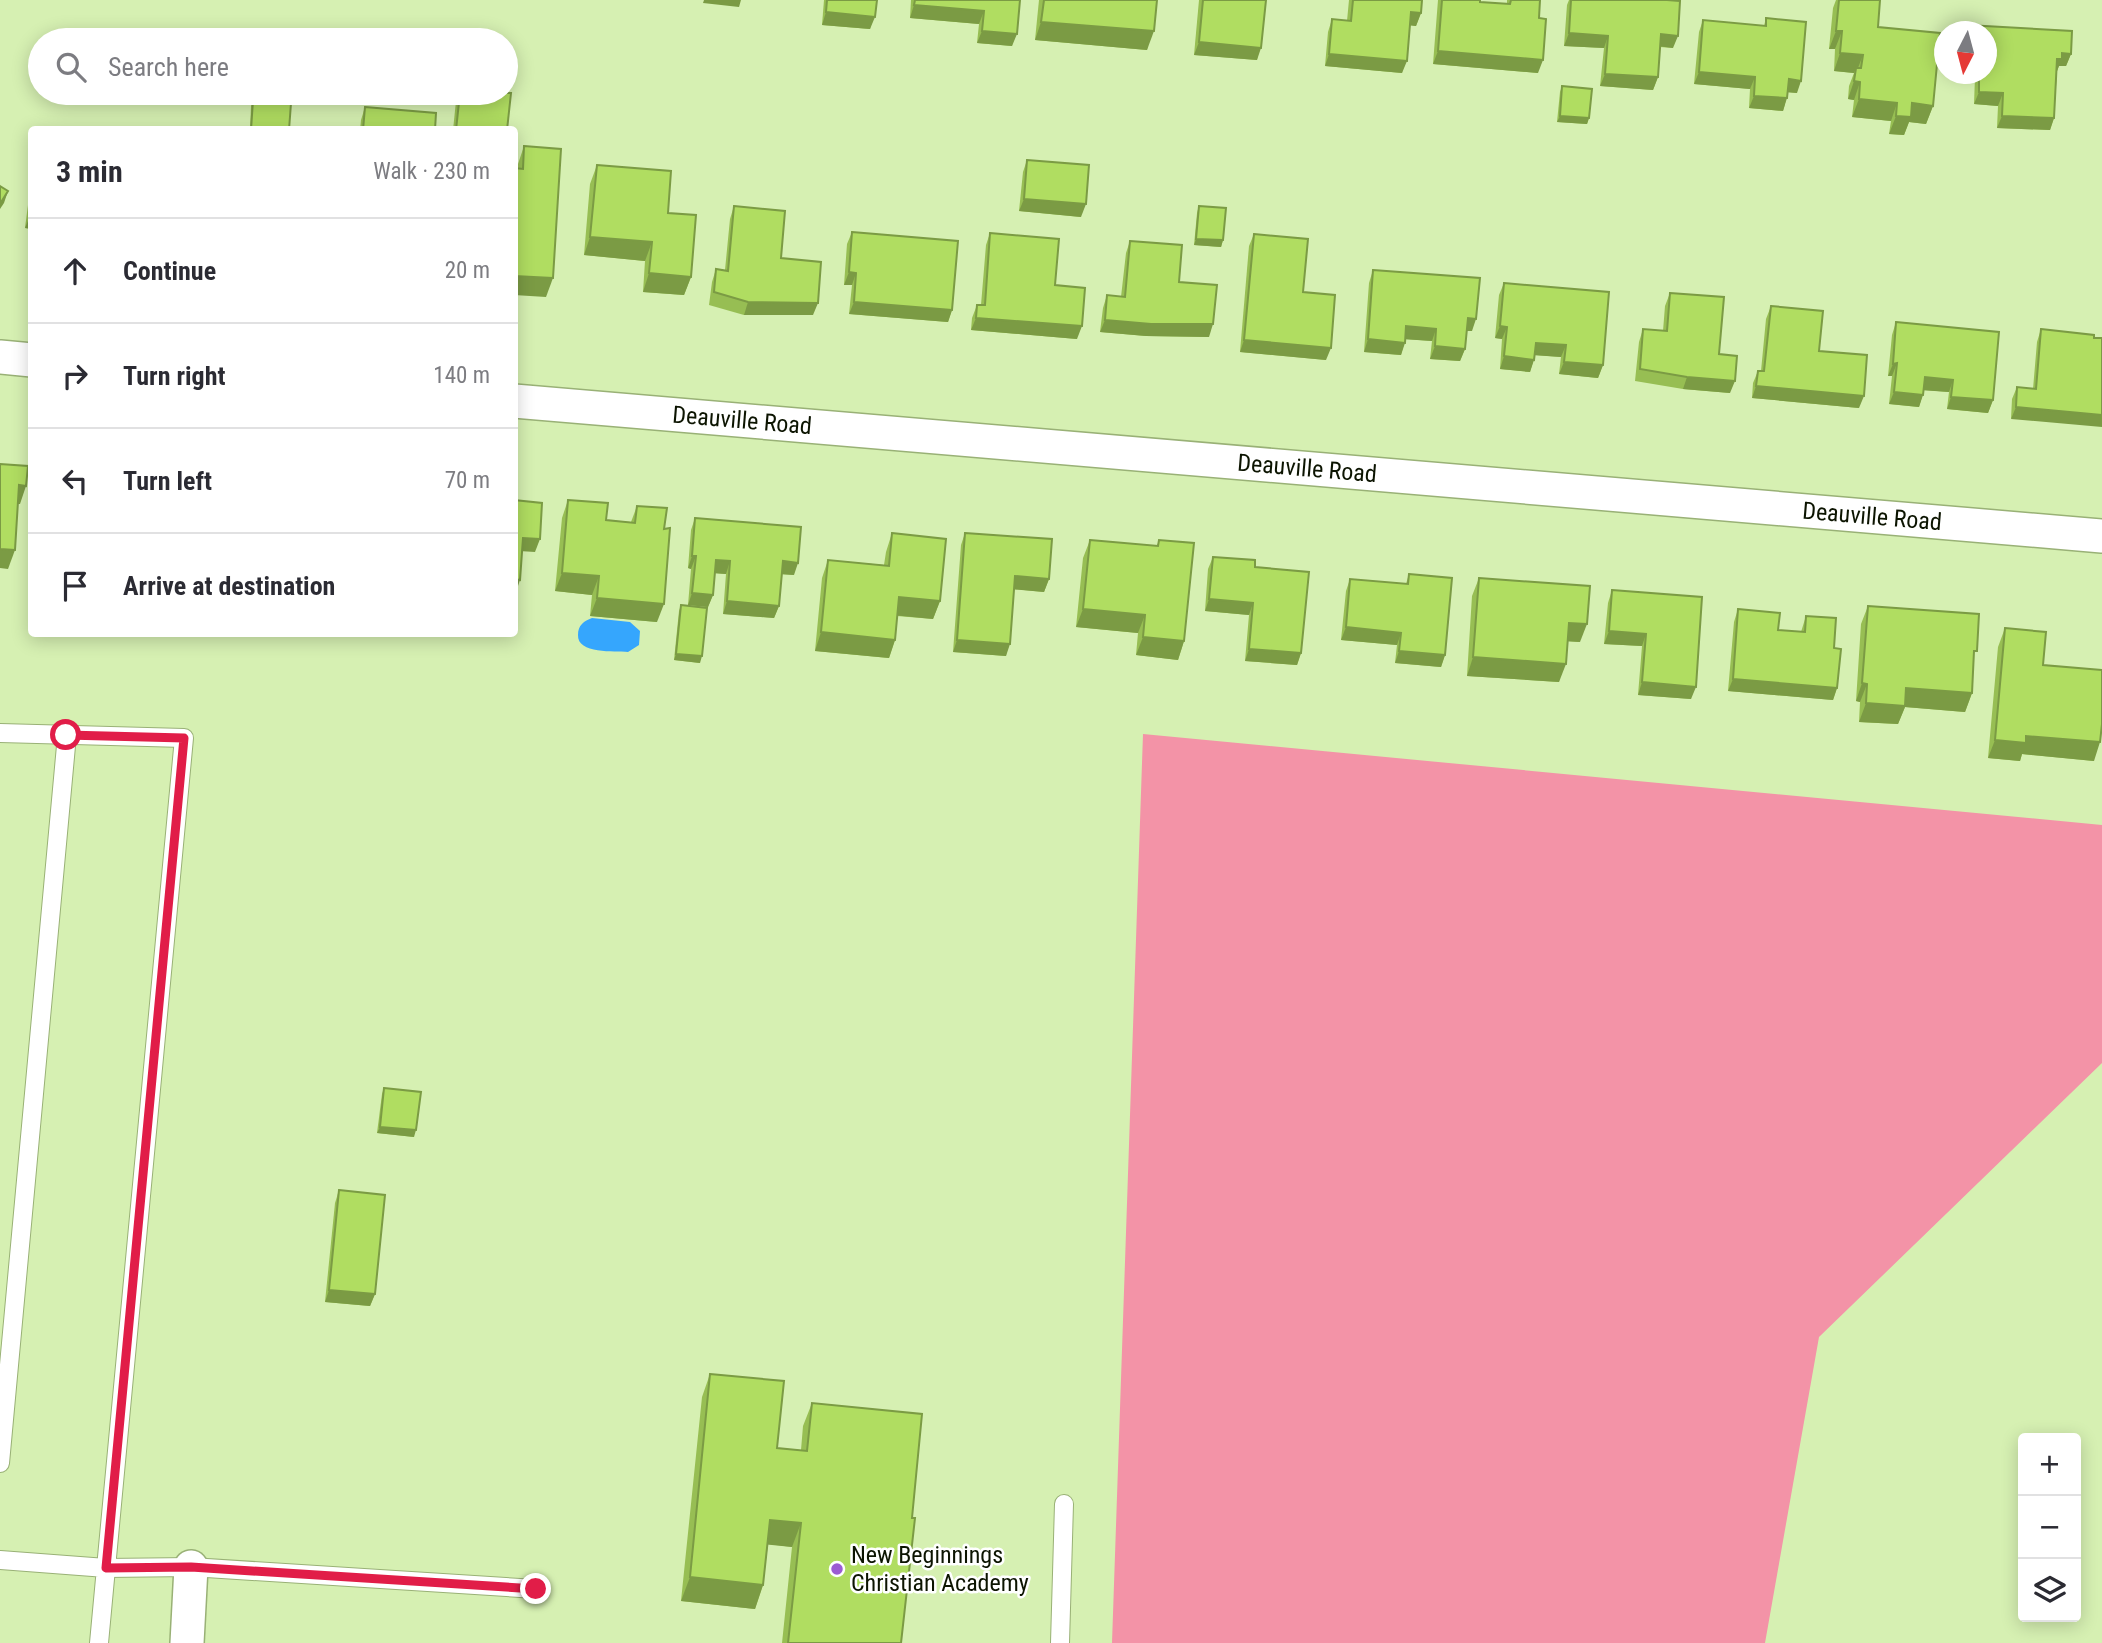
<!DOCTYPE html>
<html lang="en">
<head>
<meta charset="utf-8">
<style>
  :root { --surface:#fff; --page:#f2f2f3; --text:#2b2b33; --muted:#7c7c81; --line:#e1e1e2 }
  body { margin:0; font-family:"Roboto Condensed",sans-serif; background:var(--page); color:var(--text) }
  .controls { position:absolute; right:21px; bottom:21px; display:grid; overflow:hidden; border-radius:7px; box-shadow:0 4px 18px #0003 }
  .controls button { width:63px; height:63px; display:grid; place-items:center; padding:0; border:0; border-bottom:2px solid var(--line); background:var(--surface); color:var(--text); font:35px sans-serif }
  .compass { position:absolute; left:1934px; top:21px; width:63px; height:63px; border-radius:50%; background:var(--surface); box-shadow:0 4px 18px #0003; rotate:186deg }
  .stop { position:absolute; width:21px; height:21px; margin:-16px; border:5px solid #e11d48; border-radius:50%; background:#fff }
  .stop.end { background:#e11d48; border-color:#fff; box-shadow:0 2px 7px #0008 }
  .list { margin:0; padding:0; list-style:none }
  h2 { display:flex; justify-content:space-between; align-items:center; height:91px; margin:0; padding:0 28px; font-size:30px }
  h2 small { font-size:23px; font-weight:400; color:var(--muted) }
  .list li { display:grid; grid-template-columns:46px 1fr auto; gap:21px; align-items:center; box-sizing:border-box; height:105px; padding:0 28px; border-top:2px solid var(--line) }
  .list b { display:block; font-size:26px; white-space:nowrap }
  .list em { font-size:23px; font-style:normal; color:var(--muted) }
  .icon { flex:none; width:38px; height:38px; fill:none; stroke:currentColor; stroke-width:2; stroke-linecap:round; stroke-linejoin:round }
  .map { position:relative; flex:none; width:2102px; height:1643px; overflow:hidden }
  .search { position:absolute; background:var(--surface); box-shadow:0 4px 18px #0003; left:28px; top:28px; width:490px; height:77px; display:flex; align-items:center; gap:18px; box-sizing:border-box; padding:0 24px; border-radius:38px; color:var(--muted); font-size:26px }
  .panel { position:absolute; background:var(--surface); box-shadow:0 4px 18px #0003; left:28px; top:126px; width:490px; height:511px; border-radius:7px }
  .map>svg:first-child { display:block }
  .green { fill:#f393a7 }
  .water { fill:#35a6fd }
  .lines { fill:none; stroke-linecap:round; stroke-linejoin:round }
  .lane-casing { stroke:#99b176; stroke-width:20 }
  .street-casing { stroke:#99b176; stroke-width:36 }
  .lane { stroke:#fff; stroke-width:18 }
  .street { stroke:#fff; stroke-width:33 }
  .wall { fill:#97be53 }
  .shaded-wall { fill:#7b9b44 }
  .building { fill:#b0dd61; stroke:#7b9b44; stroke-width:2 }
  .route { stroke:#e11d48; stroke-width:9 }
  .poi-dot { fill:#9b5cd2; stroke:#fff; stroke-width:2.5 }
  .labels { text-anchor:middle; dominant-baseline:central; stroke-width:5; stroke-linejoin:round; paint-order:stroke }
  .street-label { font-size:24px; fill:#0c1401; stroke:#fff }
  .poi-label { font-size:24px; fill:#0c1401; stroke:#fff; text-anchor:start }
</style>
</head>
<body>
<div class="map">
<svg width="2102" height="1643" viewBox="0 0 2102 1643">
  <rect width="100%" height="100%" fill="#d6f0b2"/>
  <path class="green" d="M1143 734 2102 825V1063L1819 1337 1765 1643H1112Z"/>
  <path class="water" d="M592 618 630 622 640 631 639 645 628 652C615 651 577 654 578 635 578 625 584 621 592 618Z"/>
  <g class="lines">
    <g class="lane-casing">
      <g id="lane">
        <path d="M0 733 184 738 106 1568 191 1567 536 1589"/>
        <path d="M0 1463 67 735"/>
        <path d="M0 1560 106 1568 99 1643"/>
        <path d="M1060 1643 1064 1504"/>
      </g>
    </g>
    <g class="street-casing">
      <g id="street">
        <path d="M0 357 32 360"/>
        <path id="s1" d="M514 401 2102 536"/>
        <path d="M187 1643 191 1567"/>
      </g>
    </g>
    <use href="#lane" class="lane"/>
    <use href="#street" class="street"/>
  </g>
  <g class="wall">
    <path d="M824 0H877L870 29 822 25Z"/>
    <path d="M911 0H1020L1012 46 977 43 979 24 910 18Z"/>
    <path d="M1039 0H1157L1147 50 1035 40Z"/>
    <path d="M1199 0H1266L1257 60 1194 55Z"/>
    <path d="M1349 0H1422L1421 13 1416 26 1410 25 1402 73 1325 66 1328 32 1332 19 1347 21Z"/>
    <path d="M1438 0H1480V2L1507 4V0H1540L1539 18 1538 73 1433 64Z"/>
    <path d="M1569 0H1667L1673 48 1660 47 1658 77 1653 90 1600 86 1604 48 1564 46 1567 5Z"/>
    <path d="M1836 0H1880L1878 27 1933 106 1926 124 1909 122 1904 135 1889 134 1891 121 1852 117 1854 100 1848 99 1849 86 1854 73 1834 71 1835 49H1829L1833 8Z"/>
    <path d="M1766 18 1797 93 1788 92 1783 111 1749 108 1750 89 1694 84 1699 32 1703 20 1764 26Z"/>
    <path d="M1967 25 2072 31 2071 54 2066 66H2059L2057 71 2054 118 2050 130 1997 128 1998 106 1974 104 1975 77 1961 76V74H1986V32H1965Z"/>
    <path d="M1562 86 1589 118 1587 124 1557 122 1560 92Z"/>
    <path d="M459 93H504L507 130H453L456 101Z"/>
    <path d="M253 100 289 130H250L251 106Z"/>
    <path d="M365 107 435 130H360L361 120Z"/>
    <path d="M524 146 546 297 518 168V164Z"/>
    <path d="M1027 160 1081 217 1019 211 1023 172Z"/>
    <path d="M597 165 668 213 691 277 684 295 643 292 645 261 584 255 590 184Z"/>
    <path d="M32 174V229L25 228Z"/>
    <path d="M734 206 781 258 813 315H744L709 305 712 282 716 269 725 270 730 219Z"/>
    <path d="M1199 206 1223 240 1221 247 1194 245 1197 213Z"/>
    <path d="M852 232 952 310 948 322 849 314 852 285H844L847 244Z"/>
    <path d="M990 233 1055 285 1077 339 971 330 972 318 977 305H981L986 245Z"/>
    <path d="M1254 234 1303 292 1326 360 1240 352 1249 246Z"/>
    <path d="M1130 241 1179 282 1209 337 1146 336 1100 332 1103 308 1107 295 1121 297 1126 253Z"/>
    <path d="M1373 270 1472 331H1467L1465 349 1460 361 1430 359 1432 341 1405 339 1401 355 1364 352 1369 283Z"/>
    <path d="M1504 283 1603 365 1598 378 1559 374 1561 357 1535 355 1530 372 1500 369 1502 339 1495 338 1499 295Z"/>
    <path d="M1670 293 1719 354 1730 393 1683 389 1635 381 1639 342 1643 329 1663 331 1665 306Z"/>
    <path d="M1771 306 1819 351 1859 408 1752 398 1753 383 1758 371H1761L1766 319Z"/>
    <path d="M1896 322 1993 400 1988 413 1947 409 1949 392 1924 390 1919 407 1889 404 1892 376H1888L1892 335Z"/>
    <path d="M2041 329 2094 338 2011 419 2012 399 2017 387 2033 389 2037 342Z"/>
    <path d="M568 500 606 520 631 522 637 506 657 622 590 616 592 595 555 591 562 518Z"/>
    <path d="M695 518 794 575 782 574 779 606 774 618 723 614 726 574 715 573 713 595 708 607 688 605 691 569 688 568 691 530Z"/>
    <path d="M892 533 940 601 933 619 897 616 895 640 889 658 815 651 822 578 828 560 884 565 886 552Z"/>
    <path d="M965 533 1049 579 1044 592 1014 589 1006 656 953 652 961 545Z"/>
    <path d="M1090 540 1157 546 1159 540 1184 641 1178 660 1136 655 1138 633 1076 627 1083 558Z"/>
    <path d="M1213 557 1255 567 1301 653 1297 665 1245 661 1249 615 1205 611 1208 569Z"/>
    <path d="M1409 574 1445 655 1441 667 1395 663 1397 645 1341 640 1346 591 1350 579 1406 584Z"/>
    <path d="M1479 578 1580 642 1567 641 1559 682 1467 676 1472 596Z"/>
    <path d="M1612 590 1702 597 1691 699 1638 695 1642 646 1604 644 1608 603Z"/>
    <path d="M681 605 700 663 674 660 679 611Z"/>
    <path d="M1868 606 1974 659 1972 693 1965 712 1905 707 1898 724 1859 722 1860 702 1856 701 1861 624Z"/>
    <path d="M1738 609 1778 630 1801 632 1806 616 1834 648 1837 688 1833 700 1728 691 1734 622Z"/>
    <path d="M2005 628 2043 665 2094 761 2022 754 2020 761 1988 758 1998 647Z"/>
    <path d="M384 1088 414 1137 377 1133 382 1094Z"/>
    <path d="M339 1190 375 1294 370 1306 325 1302 335 1203Z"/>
    <path d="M710 1374 777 1448 801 1450 803 1426 812 1403 912 1518 901 1643H782L792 1547 768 1544 763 1585 755 1609 681 1601 702 1397Z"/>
  </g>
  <g class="shaded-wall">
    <path d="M704 0H741L739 7 703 3Z"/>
    <path d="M914 5 984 11 979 24 910 18Z"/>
    <path d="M826 12 875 17 870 29 822 25Z"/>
    <path d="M1411 12 1421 13 1416 26 1406 25Z"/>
    <path d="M1041 22 1154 31 1147 50 1035 40Z"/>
    <path d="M982 31 1017 34 1012 46 977 43Z"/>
    <path d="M1836 31H1842L1835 49H1829Z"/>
    <path d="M1569 33 1608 36 1604 48 1564 46Z"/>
    <path d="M1661 34 1678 36 1673 48 1657 46Z"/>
    <path d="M1199 42 1261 48 1257 60 1194 55Z"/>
    <path d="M1438 51 1543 60 1538 73 1433 64Z"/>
    <path d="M1840 53 1863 55 1856 73V68L1854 73 1834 71Z"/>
    <path d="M2062 53 2071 54 2066 66H2059L2057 71V59Z"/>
    <path d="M1329 54 1407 61 1402 73 1325 66Z"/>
    <path d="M1699 72 1755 77 1750 89 1694 84Z"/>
    <path d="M1605 74 1658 77 1653 90 1600 86Z"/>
    <path d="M1962 74H1977L1975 77 1961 76Z"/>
    <path d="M1789 79 1801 81 1797 93 1784 92Z"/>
    <path d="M1854 81 1860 82 1854 100 1848 99Z"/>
    <path d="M1979 92 2003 93 1998 106 1974 104Z"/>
    <path d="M1754 96 1787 98 1783 111 1749 108Z"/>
    <path d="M1859 99 1897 103 1891 121 1852 117Z"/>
    <path d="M1912 103 1933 106 1926 124 1909 122 1904 135 1889 134 1896 116Z"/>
    <path d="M1560 116 1589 118 1587 124 1557 122Z"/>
    <path d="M2002 116 2054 118 2050 130 1997 128Z"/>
    <path d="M8 191 4 203 0 209V204Z"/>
    <path d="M1024 199 1086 204 1081 217 1019 211Z"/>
    <path d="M30 216H32V229L25 228Z"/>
    <path d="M590 237 652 242 645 261 584 255Z"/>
    <path d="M1196 239 1223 240 1221 247 1194 245Z"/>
    <path d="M849 272 856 273 852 285H844Z"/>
    <path d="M649 273 691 277 684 295 643 292Z"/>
    <path d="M514 276 553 278 546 297 514 295Z"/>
    <path d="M748 302 818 303 813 315H744Z"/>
    <path d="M854 302 952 310 948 322 849 314Z"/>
    <path d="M976 318 1082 326 1077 339 971 330Z"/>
    <path d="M1468 318 1476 319 1472 331H1463Z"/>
    <path d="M1105 320 1213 324 1209 337 1146 336 1100 332Z"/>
    <path d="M1406 326 1436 329 1432 341 1402 339Z"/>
    <path d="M1500 326 1507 327 1502 339 1495 338Z"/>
    <path d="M1368 339 1405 343 1401 355 1364 352Z"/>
    <path d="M1244 340 1331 348 1326 360 1240 352Z"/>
    <path d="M1536 343 1566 345 1561 357 1532 355Z"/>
    <path d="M1435 346 1465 349 1460 361 1430 359Z"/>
    <path d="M1504 356 1534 360 1530 372 1500 369Z"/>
    <path d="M1564 362 1603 365 1598 378 1559 374Z"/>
    <path d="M1897 363 1892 376H1888L1893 364Z"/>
    <path d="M1687 377 1735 381 1730 393 1683 389Z"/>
    <path d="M1925 377 1953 380 1949 392 1920 390Z"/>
    <path d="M1756 386 1864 396 1859 408 1752 398Z"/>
    <path d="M1894 392 1923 395 1919 407 1889 404Z"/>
    <path d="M1951 397 1993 400 1988 413 1947 409Z"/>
    <path d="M2016 407 2102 415V427L2011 419Z"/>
    <path d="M19 485 26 486 20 504H13Z"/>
    <path d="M523 538 540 539 535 552 519 551Z"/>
    <path d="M0 549 15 550 8 569 0 568Z"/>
    <path d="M692 556H696L691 569 688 568Z"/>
    <path d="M716 560 730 561 726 574 711 573Z"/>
    <path d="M783 561 798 563 794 575 778 574Z"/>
    <path d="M562 573 599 576 592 595 555 591Z"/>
    <path d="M1015 576 1049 579 1044 592 1010 589Z"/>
    <path d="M514 579 520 580 516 592H514Z"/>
    <path d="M692 593 713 595 708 607 688 605Z"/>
    <path d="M899 597 940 601 933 619 892 615Z"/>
    <path d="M597 598 664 604 657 622 590 616Z"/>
    <path d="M1209 599 1253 603 1249 615 1205 611Z"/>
    <path d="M727 601 779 606 774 618 723 614Z"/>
    <path d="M1083 609 1145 615 1138 633 1076 627Z"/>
    <path d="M1569 623 1587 624 1580 642 1562 641Z"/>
    <path d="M1346 627 1401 633 1397 645 1341 640Z"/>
    <path d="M1609 631 1646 634 1642 646 1604 644Z"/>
    <path d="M821 632 895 640 889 658 815 651Z"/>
    <path d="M1143 637 1184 641 1178 660 1136 655Z"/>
    <path d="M957 640 1010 644 1006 656 953 652Z"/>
    <path d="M1249 649 1301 653 1297 665 1245 661Z"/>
    <path d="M1399 651 1445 655 1441 667 1395 663Z"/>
    <path d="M676 654 702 656 700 663 674 660Z"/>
    <path d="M1473 657 1566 664 1559 682 1467 676Z"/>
    <path d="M1733 679 1837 688 1833 700 1728 691Z"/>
    <path d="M1642 682 1696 687 1691 699 1638 695Z"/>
    <path d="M1862 683 1867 684 1860 702 1856 701Z"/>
    <path d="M1906 688 1972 693 1965 712 1905 707 1898 724 1859 722 1866 703Z"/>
    <path d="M2026 736 2100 742 2094 761 2022 754 2020 761 1988 758 1995 740Z"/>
    <path d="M380 1127 416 1130 414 1137 377 1133Z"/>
    <path d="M329 1290 375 1294 370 1306 325 1302Z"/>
    <path d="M770 1520 801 1523 792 1547 762 1544Z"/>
    <path d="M690 1577 763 1585 755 1609 681 1601Z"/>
  </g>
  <g class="building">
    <path d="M827 0H877L875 17 826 12Z"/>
    <path d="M915 0H1020L1017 34 982 31 984 11 914 5Z"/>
    <path d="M1044 0H1157L1154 31 1041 22Z"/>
    <path d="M1203 0H1266L1261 48 1199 42Z"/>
    <path d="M1353 0H1422L1421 13 1411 12 1407 61 1329 54 1332 19 1351 21Z"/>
    <path d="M1442 0H1480V2L1510 4 1511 0H1540L1539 18 1546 19 1543 60 1438 51Z"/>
    <path d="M1571 0H1667L1680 1 1678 36 1661 34 1658 77 1605 74 1608 36 1569 33Z"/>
    <path d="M1839 0H1880L1878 27 1940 33 1933 106 1912 103 1911 117 1896 116 1897 103 1859 99 1860 82 1854 81 1856 68H1861L1863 55 1840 53 1842 31H1836Z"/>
    <path d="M1766 18 1806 22 1801 81 1789 79 1787 98 1754 96 1755 77 1699 72 1703 20 1766 26Z"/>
    <path d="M1967 25 2072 31 2071 54 2062 53V59H2057L2054 118 2002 116 2003 93 1979 92V74H1986V32H1967Z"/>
    <path d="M1562 86 1592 89 1589 118 1560 116Z"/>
    <path d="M460 93H511L507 130H456Z"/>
    <path d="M253 100 291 103 289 130H251Z"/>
    <path d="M365 107 436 113 435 130H363Z"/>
    <path d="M524 146 561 149 553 278 514 276V168L523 169Z"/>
    <path d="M1027 160 1089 165 1086 204 1024 199Z"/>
    <path d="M597 165 671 171 668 213 696 215 691 277 649 273 652 242 590 237Z"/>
    <path d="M0 186 8 191 0 204Z"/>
    <path d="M32 197V216H30Z"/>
    <path d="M734 206 785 211 781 258 821 262 818 303 748 302 714 292 716 269 728 271Z"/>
    <path d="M1199 206 1226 208 1223 240 1196 239Z"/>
    <path d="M852 232 958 241 952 310 854 302 856 273 849 272Z"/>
    <path d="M990 233 1059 239 1055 285 1085 288 1082 326 976 318 977 305H985Z"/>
    <path d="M1254 234 1308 239 1303 292 1335 295 1331 348 1244 340Z"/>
    <path d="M1130 241 1182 245 1179 282 1217 285 1213 324H1151L1105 320 1107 295 1125 297Z"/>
    <path d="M1373 270 1480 278 1476 319 1468 318 1465 349 1435 346 1436 329 1406 326 1405 343 1368 339Z"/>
    <path d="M1504 283 1609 292 1603 365 1564 362 1566 345 1536 343 1534 360 1504 356 1507 327 1500 326Z"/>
    <path d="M1670 293 1724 297 1719 354 1737 356 1735 381 1687 377 1640 369 1643 329 1667 331Z"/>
    <path d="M1771 306 1823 311 1819 351 1867 355 1864 396 1756 386 1758 371H1764Z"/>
    <path d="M1896 322 1999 332 1993 400 1951 397 1953 380 1925 377 1923 395 1894 392 1897 363 1893 364Z"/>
    <path d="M2041 329 2094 335V338H2102V415L2016 407 2017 387 2036 389Z"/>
    <path d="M0 464 28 466 26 486 19 485 15 550 0 549Z"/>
    <path d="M514 500 542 503 540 539 523 538 520 580 514 579Z"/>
    <path d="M568 500 608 503 606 520 635 523 637 506 667 508 664 529 670 528 664 604 597 598 599 576 562 573Z"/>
    <path d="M695 518 801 527 798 563 783 561 779 606 727 601 730 561 716 560 713 595 692 593 696 556H692Z"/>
    <path d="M892 533 946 539 940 601 899 597 895 640 821 632 828 560 889 566Z"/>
    <path d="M965 533 1052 539 1049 579 1015 576 1010 644 957 640Z"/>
    <path d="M1090 540 1158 546 1159 540 1194 543 1184 641 1143 637 1145 615 1083 609Z"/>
    <path d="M1213 557 1255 560V567L1309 572 1301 653 1249 649 1253 603 1209 599Z"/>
    <path d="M1409 574 1452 578 1445 655 1399 651 1401 633 1346 627 1350 579 1408 584Z"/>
    <path d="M1479 578 1590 586 1587 624 1569 623 1566 664 1473 657Z"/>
    <path d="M1612 590 1702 597 1696 687 1642 682 1646 634 1609 631Z"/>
    <path d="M681 605 707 608 702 656 676 654Z"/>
    <path d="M1868 606 1979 614 1977 651H1974L1972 693 1906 688 1905 706 1866 703 1867 684 1862 683Z"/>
    <path d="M1738 609 1780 613 1778 630 1805 632 1806 616 1836 618 1834 648 1841 649 1837 688 1733 679Z"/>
    <path d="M2005 628 2046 632 2043 665 2102 670V724L2100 742 2026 736V743L1995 740Z"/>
    <path d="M384 1088 421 1092 416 1130 380 1127Z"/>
    <path d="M339 1190 385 1195 375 1294 329 1290Z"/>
    <path d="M710 1374 784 1381 777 1448 807 1451 812 1403 922 1414 912 1518H915L901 1643H788L801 1523 770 1520 763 1585 690 1577Z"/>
  </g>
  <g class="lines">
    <path class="route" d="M66 735 184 738 106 1568 191 1567 536 1589"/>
  </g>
  <circle class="poi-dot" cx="837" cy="1569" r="7"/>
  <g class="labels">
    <g class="street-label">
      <text stroke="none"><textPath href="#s1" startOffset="229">Deauville Road</textPath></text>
      <text stroke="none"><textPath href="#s1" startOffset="796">Deauville Road</textPath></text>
      <text stroke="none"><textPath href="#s1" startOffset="1363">Deauville Road</textPath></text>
    </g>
    <g class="poi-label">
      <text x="851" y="1555">New Beginnings<tspan x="851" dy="28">Christian Academy</tspan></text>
    </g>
  </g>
</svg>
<div class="controls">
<button>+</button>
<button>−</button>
<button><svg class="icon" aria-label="layers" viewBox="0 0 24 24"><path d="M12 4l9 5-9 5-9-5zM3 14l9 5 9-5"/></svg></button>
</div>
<svg class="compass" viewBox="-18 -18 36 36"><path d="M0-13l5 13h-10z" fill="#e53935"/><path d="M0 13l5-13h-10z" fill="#7c7c81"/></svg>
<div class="stop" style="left:66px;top:735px"></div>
<div class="stop end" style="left:536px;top:1589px"></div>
<div class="search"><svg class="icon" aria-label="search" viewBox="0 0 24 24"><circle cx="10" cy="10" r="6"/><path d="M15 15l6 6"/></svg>Search here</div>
<section class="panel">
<h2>3 min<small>Walk · 230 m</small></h2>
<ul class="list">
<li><svg class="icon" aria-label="ahead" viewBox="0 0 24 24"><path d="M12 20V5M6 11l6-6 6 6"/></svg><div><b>Continue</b></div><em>20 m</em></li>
<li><svg class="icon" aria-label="right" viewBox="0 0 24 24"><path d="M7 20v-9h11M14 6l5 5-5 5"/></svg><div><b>Turn right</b></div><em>140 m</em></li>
<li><svg class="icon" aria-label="left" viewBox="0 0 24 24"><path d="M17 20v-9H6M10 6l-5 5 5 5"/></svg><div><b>Turn left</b></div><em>70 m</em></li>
<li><svg class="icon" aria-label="arrive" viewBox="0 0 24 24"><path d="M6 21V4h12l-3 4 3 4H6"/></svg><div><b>Arrive at destination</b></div></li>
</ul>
</section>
</div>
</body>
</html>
